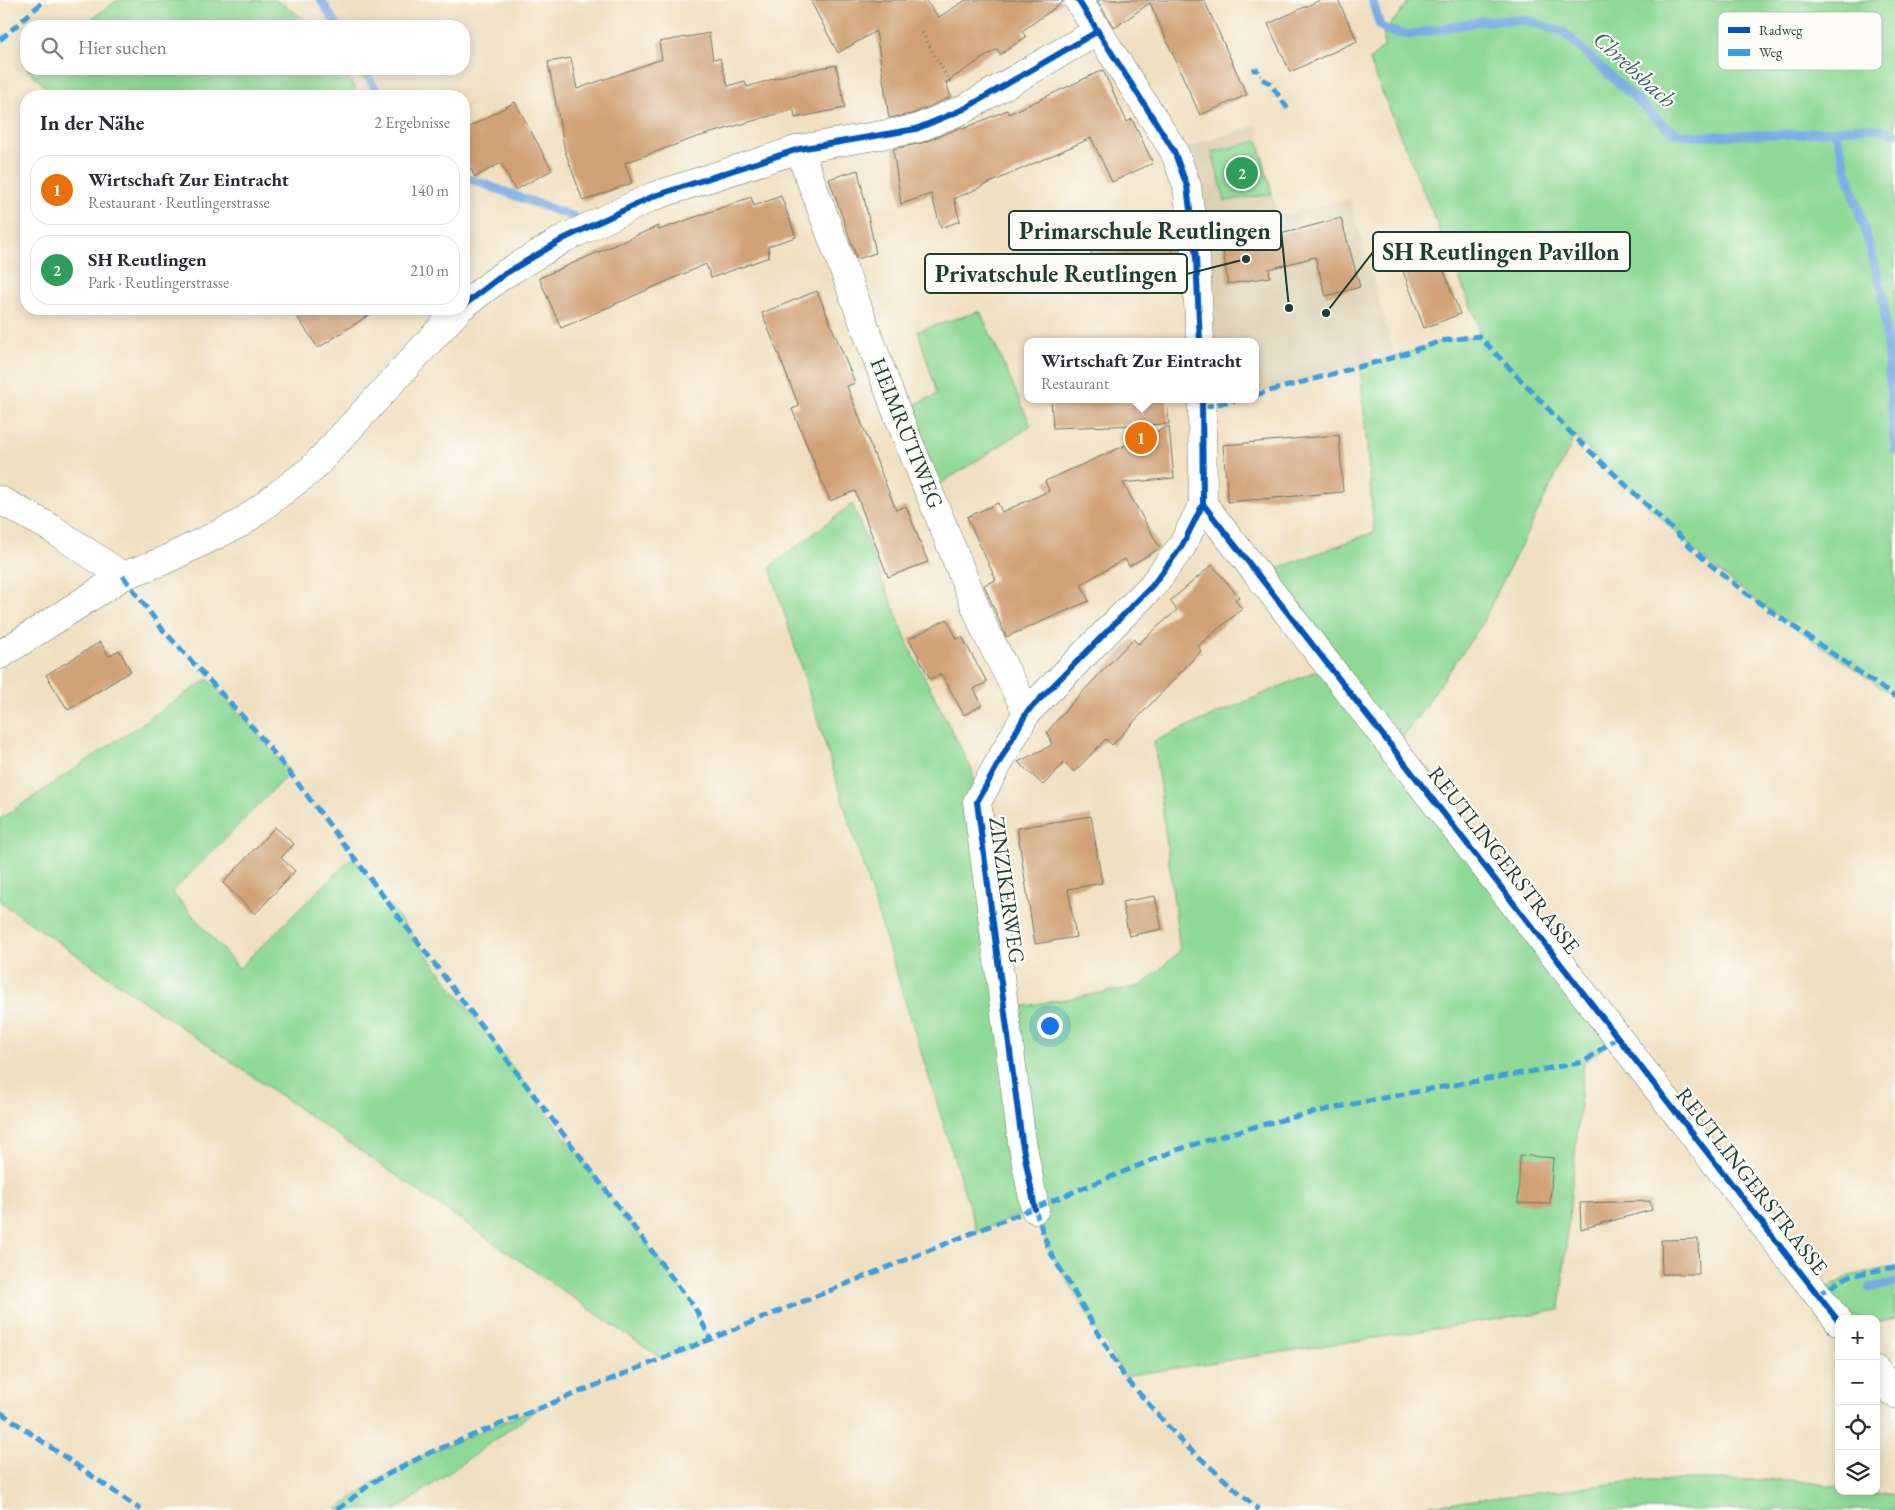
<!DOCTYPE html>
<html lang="de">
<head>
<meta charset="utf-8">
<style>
  :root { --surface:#fff; --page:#f7f7f7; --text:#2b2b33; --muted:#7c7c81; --line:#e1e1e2; --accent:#0b8043 }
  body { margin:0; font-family:"EB Garamond",serif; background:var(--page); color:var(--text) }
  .controls { position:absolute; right:15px; bottom:15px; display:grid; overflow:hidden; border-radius:10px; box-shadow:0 2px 12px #0003 }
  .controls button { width:45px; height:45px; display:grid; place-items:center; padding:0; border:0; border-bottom:1px solid var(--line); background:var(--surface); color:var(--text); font:25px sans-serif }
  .you { position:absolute; left:1049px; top:1025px; width:18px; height:18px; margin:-12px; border:4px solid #fff; border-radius:50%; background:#1a73e8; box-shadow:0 0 0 8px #1a73e833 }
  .badge { display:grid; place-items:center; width:32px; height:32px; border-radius:50%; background:var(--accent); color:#fff; font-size:16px; font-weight:700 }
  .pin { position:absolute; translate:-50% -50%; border:2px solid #fff; box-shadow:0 1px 5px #0006 }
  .popup { position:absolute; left:1024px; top:338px; width:235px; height:65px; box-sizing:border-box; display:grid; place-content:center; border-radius:10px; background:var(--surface); filter:drop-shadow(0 1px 4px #0005); font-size:16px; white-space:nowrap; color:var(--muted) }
  .popup b { font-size:19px; color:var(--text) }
  .popup::after { content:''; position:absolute; left:50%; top:100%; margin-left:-10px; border:10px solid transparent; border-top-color:var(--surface) }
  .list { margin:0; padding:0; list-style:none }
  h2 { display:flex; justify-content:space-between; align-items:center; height:65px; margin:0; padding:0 20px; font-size:21px }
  h2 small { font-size:16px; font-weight:400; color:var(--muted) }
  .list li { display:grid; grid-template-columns:32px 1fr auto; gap:15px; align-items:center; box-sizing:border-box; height:70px; margin:0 10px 10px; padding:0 10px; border:1px solid var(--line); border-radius:20px }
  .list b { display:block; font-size:19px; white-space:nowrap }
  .list p { margin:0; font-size:16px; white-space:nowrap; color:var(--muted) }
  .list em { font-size:16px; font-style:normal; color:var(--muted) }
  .icon { flex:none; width:28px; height:28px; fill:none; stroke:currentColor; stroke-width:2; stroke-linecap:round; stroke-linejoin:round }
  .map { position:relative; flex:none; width:1895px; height:1510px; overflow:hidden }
  .search { position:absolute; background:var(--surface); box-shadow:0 2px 12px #0003; left:20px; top:20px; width:450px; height:55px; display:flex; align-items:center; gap:12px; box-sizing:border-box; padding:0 18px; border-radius:20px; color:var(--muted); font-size:19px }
  .panel { position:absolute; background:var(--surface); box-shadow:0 2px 12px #0003; left:20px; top:90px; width:450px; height:225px; border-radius:20px }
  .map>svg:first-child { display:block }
  .built { fill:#dcd0b2 }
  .green { fill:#8fd996; stroke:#578b65 }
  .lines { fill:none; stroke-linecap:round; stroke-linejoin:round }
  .stream { stroke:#78aae4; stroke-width:9 }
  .building { fill:#d0a176 }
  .minor-casing { stroke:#687665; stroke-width:29 }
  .path { stroke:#687665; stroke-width:3; stroke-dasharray:1 4; stroke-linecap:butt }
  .minor { stroke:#fff; stroke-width:28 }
  .quiet { stroke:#3c9ee2; stroke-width:5; stroke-dasharray:10 5; stroke-linecap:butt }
  .cycleway-casing { stroke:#fdfcf7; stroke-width:9 }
  .cycleway { stroke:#0057b8; stroke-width:6 }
  .labels { text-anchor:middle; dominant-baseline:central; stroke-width:4.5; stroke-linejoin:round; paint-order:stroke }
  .street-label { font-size:22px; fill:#1f3d34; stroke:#fdfcf7 }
  .water-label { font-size:24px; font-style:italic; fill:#3a5e69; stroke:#fdfcf7 }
  .key { fill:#fdfcf7; stroke:#bac3bc; stroke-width:1 }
  .key-label { font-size:14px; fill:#1f3d34 }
  .leader { fill:none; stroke:#1f3d34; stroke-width:2 }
  .callout-dot { fill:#1f3d34; stroke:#fdfcf7; stroke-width:2 }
  .callout { fill:#fdfcf7; stroke:#1f3d34; stroke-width:2 }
  .callout-label { font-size:24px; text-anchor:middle; font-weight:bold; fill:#1f3d34 }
</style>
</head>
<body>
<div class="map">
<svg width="1895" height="1510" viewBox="0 0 1895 1510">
  <rect width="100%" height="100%" fill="#fdfcf7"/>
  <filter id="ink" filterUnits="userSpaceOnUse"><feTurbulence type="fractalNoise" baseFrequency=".02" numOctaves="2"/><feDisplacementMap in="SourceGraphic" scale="10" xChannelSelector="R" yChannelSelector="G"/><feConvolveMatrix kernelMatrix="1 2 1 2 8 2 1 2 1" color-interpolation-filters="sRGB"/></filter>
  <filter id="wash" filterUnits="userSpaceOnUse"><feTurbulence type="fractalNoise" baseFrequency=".0096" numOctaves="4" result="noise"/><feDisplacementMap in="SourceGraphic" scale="20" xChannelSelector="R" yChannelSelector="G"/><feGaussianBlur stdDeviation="1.12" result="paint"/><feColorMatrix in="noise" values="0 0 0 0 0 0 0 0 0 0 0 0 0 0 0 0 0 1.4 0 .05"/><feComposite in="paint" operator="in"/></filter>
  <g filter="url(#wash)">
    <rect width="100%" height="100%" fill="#f0e0c1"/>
    <path class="built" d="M1257 125 1278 216 1350 199 1395 357 1255 395V342H1200L1174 151Z"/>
    <g class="green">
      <path d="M118 0H276L315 26H81Z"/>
      <path d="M1410 0H1895V697L1755 600 1707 562 1575 437 1480 627 1395 749 1619 1036 1584 1062 1560 1310 1124 1376 1049 1250 1035 1209 977 1232 770 567 852 504 911 651 972 770 1006 1011 1025 1006 1141 986 1180 951 1154 741 1330 665 1260 575 1374 532 1360 366 1395 357 1441 341 1479 336 1477 321 1369 60 1384 47V33Z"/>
      <path d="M27 69H342L356 90 348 96H54Z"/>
      <path d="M1258 141 1272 194 1225 201 1212 152Z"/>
      <path d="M980 311 1031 426 929 491 897 413 937 394 918 331Z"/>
      <path d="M208 679 254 729 290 773 172 892 239 968 353 857 695 1308 711 1340 662 1359 0 902V819Z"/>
      <path d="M1895 1267V1319L1876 1323V1319H1839L1817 1295 1849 1276Z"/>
      <path d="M542 1406 397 1510H337L373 1482 429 1453Z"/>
      <path d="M1646 1480H1793L1839 1487V1491H1866L1895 1496V1510H1388Z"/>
    </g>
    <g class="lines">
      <g class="stream">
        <path d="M321 0 337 26"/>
        <path d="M1372 0 1380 26 1392 32 1408 35 1482 21 1525 20 1563 32 1665 126 1675 133 1700 136 1799 134 1868 127 1895 133"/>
        <path d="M363 69 380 96"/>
        <path d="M1835 130 1883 293 1895 450"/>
        <path d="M464 177 574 217"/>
        <path d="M1869 1288 1895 1283"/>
      </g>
    </g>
    <g id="blocks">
      <g class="building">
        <path d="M810 0H925L939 17 966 0H1062L1063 2 1022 31 1026 37 1001 54 997 49 946 82 951 97 912 114 889 118 876 31 838 53Z"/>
        <path d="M1097 0H1204L1247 95 1200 115 1150 3 1114 28Z"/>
        <path d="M1320 0H1338L1357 41 1290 72 1268 24Z"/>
        <path d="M709 33 713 59 720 58 728 86 745 81 747 87 786 75 836 65 845 108 795 118 794 109 694 138 625 163 632 183 583 201 565 151 548 62 571 58 577 89 662 59 659 42Z"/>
        <path d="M1103 70 1127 122 1132 119 1153 163 1112 182 1091 138 954 199 960 221 941 228 931 194 901 204 893 149 922 143 962 127 963 129 1007 110 1009 114Z"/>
        <path d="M515 102 552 170 515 190 501 163 475 177 464 157V130Z"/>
        <path d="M858 170 876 253 857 259 829 179Z"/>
        <path d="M781 196 796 237 768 246 769 257 711 278 706 264 561 328 539 278 658 226 659 230 751 197 754 206Z"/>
        <path d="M1341 218 1360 287 1326 296 1315 257 1269 269 1270 277 1228 284 1220 229 1274 220 1277 235Z"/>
        <path d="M1165 223 1176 266 1100 286 1090 248 1113 242 1111 236Z"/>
        <path d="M1439 258 1460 314 1424 328 1403 271Z"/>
        <path d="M817 291 855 383 847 386 896 510 906 506 928 562 888 577 855 491 830 501 792 409 799 406 762 313Z"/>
        <path d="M292 309H378L318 348Z"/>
        <path d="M1051 399H1167L1169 424 1053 428Z"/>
        <path d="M1169 426 1174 478 1123 483 1160 548 1129 566 1125 559 1081 584 1089 601 1006 637 984 585 996 580 967 517 998 503 1002 512 1049 491 1045 481Z"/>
        <path d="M1339 435 1343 492 1228 502 1223 445Z"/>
        <path d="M1212 565 1239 597 1235 600 1242 609 1198 646 1201 651 1112 745 1106 739 1074 772 1064 763 1043 785 1018 762 1052 745 1047 732 1070 705 1133 639 1138 644 1177 610 1170 601Z"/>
        <path d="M947 619 957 639 962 637 987 682 974 689 982 705 964 715 944 678 940 674 930 679 909 639Z"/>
        <path d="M100 642 109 656 119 650 131 671 68 710 46 675Z"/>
        <path d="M1091 816 1102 883 1068 889 1076 937 1035 944 1017 828Z"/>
        <path d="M275 827 294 844 281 858 295 871 255 914 223 883Z"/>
        <path d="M1155 896 1162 929 1129 936 1122 902Z"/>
        <path d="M1520 1155 1553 1158 1550 1204 1518 1203Z"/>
        <path d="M1650 1201 1652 1210 1581 1229 1580 1203Z"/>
        <path d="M1698 1239 1699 1274H1662L1661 1240Z"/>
      </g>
    </g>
  </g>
  <g filter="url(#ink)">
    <use href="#blocks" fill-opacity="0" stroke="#687665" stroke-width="1"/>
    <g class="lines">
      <g class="minor-casing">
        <g id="minor">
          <path d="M1078 0 1174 151 1187 186 1196 258 1200 342"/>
          <path d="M799 149 897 413 985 630 1027 712"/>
          <path d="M464 305 503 275 565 238 654 196 799 149 916 129 964 109 1098 31"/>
          <path d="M1202 399 1203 504 1839 1322"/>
          <path d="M0 500 51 528 123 576"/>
          <path d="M0 655 123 576 163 561 241 523 312 469 459 309"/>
          <path d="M1035 1209 1022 1142 977 802 1027 712 1152 586 1182 546 1203 504"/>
          <path d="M1876 1370 1895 1394"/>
        </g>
      </g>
      <g class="path">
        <path d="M922 33 951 84"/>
        <path d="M1259 70 1262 79"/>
      </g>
      <use href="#minor" class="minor"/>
      <g class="quiet">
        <path d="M0 40 45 0"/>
        <path d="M1252 70H1259"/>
        <path d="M1262 79 1270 83 1290 112"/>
        <path d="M1255 395 1395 357 1441 341 1479 336 1575 437 1707 562 1755 600 1895 697"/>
        <path d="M1203 407 1241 399"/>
        <path d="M123 576 163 630 254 729 290 773 695 1308 711 1340"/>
        <path d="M1035 1209 1049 1250 1124 1376 1183 1443 1259 1510"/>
        <path d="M1817 1295 1849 1276 1895 1267"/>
        <path d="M0 1412 141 1510"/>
        <path d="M337 1510 373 1482 429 1453 1177 1150C1308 1106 1448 1087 1584 1062L1619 1036"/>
      </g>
      <g class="cycleway-casing">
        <g id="cycleway">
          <path d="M1078 0 1174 151 1187 186 1196 258 1200 342"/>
          <path d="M464 305 503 275 565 238 654 196 799 149 916 129 964 109 1098 31"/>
          <path d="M1202 399 1203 504 1839 1322"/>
          <path d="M1035 1209 1022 1142 977 802 1027 712 1152 586 1182 546 1203 504"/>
        </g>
      </g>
      <use href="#cycleway" class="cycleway"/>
    </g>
  </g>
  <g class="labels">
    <g class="street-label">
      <text transform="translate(907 433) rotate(68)">HEIMRÜTIWEG</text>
      <text transform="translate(1504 860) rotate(52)">REUTLINGERSTRASSE</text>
      <text transform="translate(1007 890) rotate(82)">ZINZIKERWEG</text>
      <text transform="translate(1752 1181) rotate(52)">REUTLINGERSTRASSE</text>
    </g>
    <g class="water-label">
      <text transform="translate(1635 69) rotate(42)">Chrebsbach</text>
    </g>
  </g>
  <rect x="1718" y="12" width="164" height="58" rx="8" class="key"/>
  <rect x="1728" y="27" width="22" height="6" fill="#0057b8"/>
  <rect x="1728" y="49" width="22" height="7" fill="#3c9ee2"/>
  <g class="key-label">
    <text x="1759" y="35">Radweg</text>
    <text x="1759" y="57">Weg</text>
  </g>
  <path class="leader" d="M1289 308L1281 230M1326 313L1373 252M1246 259L1187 274"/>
  <g class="callout-dot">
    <circle cx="1289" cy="308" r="5"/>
    <circle cx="1326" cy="313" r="5"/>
    <circle cx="1246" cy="259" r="5"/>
  </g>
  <g class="callout">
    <rect x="1009" y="211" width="272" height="39" rx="5"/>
    <rect x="1373" y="232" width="257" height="39" rx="5"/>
    <rect x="925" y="254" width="262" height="39" rx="5"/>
  </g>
  <g class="callout-label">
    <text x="1145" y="239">Primarschule Reutlingen</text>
    <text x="1501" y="260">SH Reutlingen Pavillon</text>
    <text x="1056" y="282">Privatschule Reutlingen</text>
  </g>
</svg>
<div class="controls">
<button>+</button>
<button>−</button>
<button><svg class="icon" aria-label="locate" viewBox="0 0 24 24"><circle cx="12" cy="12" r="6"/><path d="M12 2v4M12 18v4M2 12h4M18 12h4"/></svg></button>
<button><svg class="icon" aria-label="layers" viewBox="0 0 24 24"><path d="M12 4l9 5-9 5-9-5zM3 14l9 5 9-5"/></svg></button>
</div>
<div class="you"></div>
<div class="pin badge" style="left:1141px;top:438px;background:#e8710a">1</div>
<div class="popup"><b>Wirtschaft Zur Eintracht</b>Restaurant</div>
<div class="pin badge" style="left:1242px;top:173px;background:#2e9e5b">2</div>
<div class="search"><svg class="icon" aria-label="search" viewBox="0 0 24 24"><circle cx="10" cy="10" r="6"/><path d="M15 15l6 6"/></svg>Hier suchen</div>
<section class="panel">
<h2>In der Nähe<small>2 Ergebnisse</small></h2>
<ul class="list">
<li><span class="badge" style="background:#e8710a">1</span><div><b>Wirtschaft Zur Eintracht</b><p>Restaurant · Reutlingerstrasse</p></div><em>140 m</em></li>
<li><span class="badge" style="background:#2e9e5b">2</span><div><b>SH Reutlingen</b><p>Park · Reutlingerstrasse</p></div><em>210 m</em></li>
</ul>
</section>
</div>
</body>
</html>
